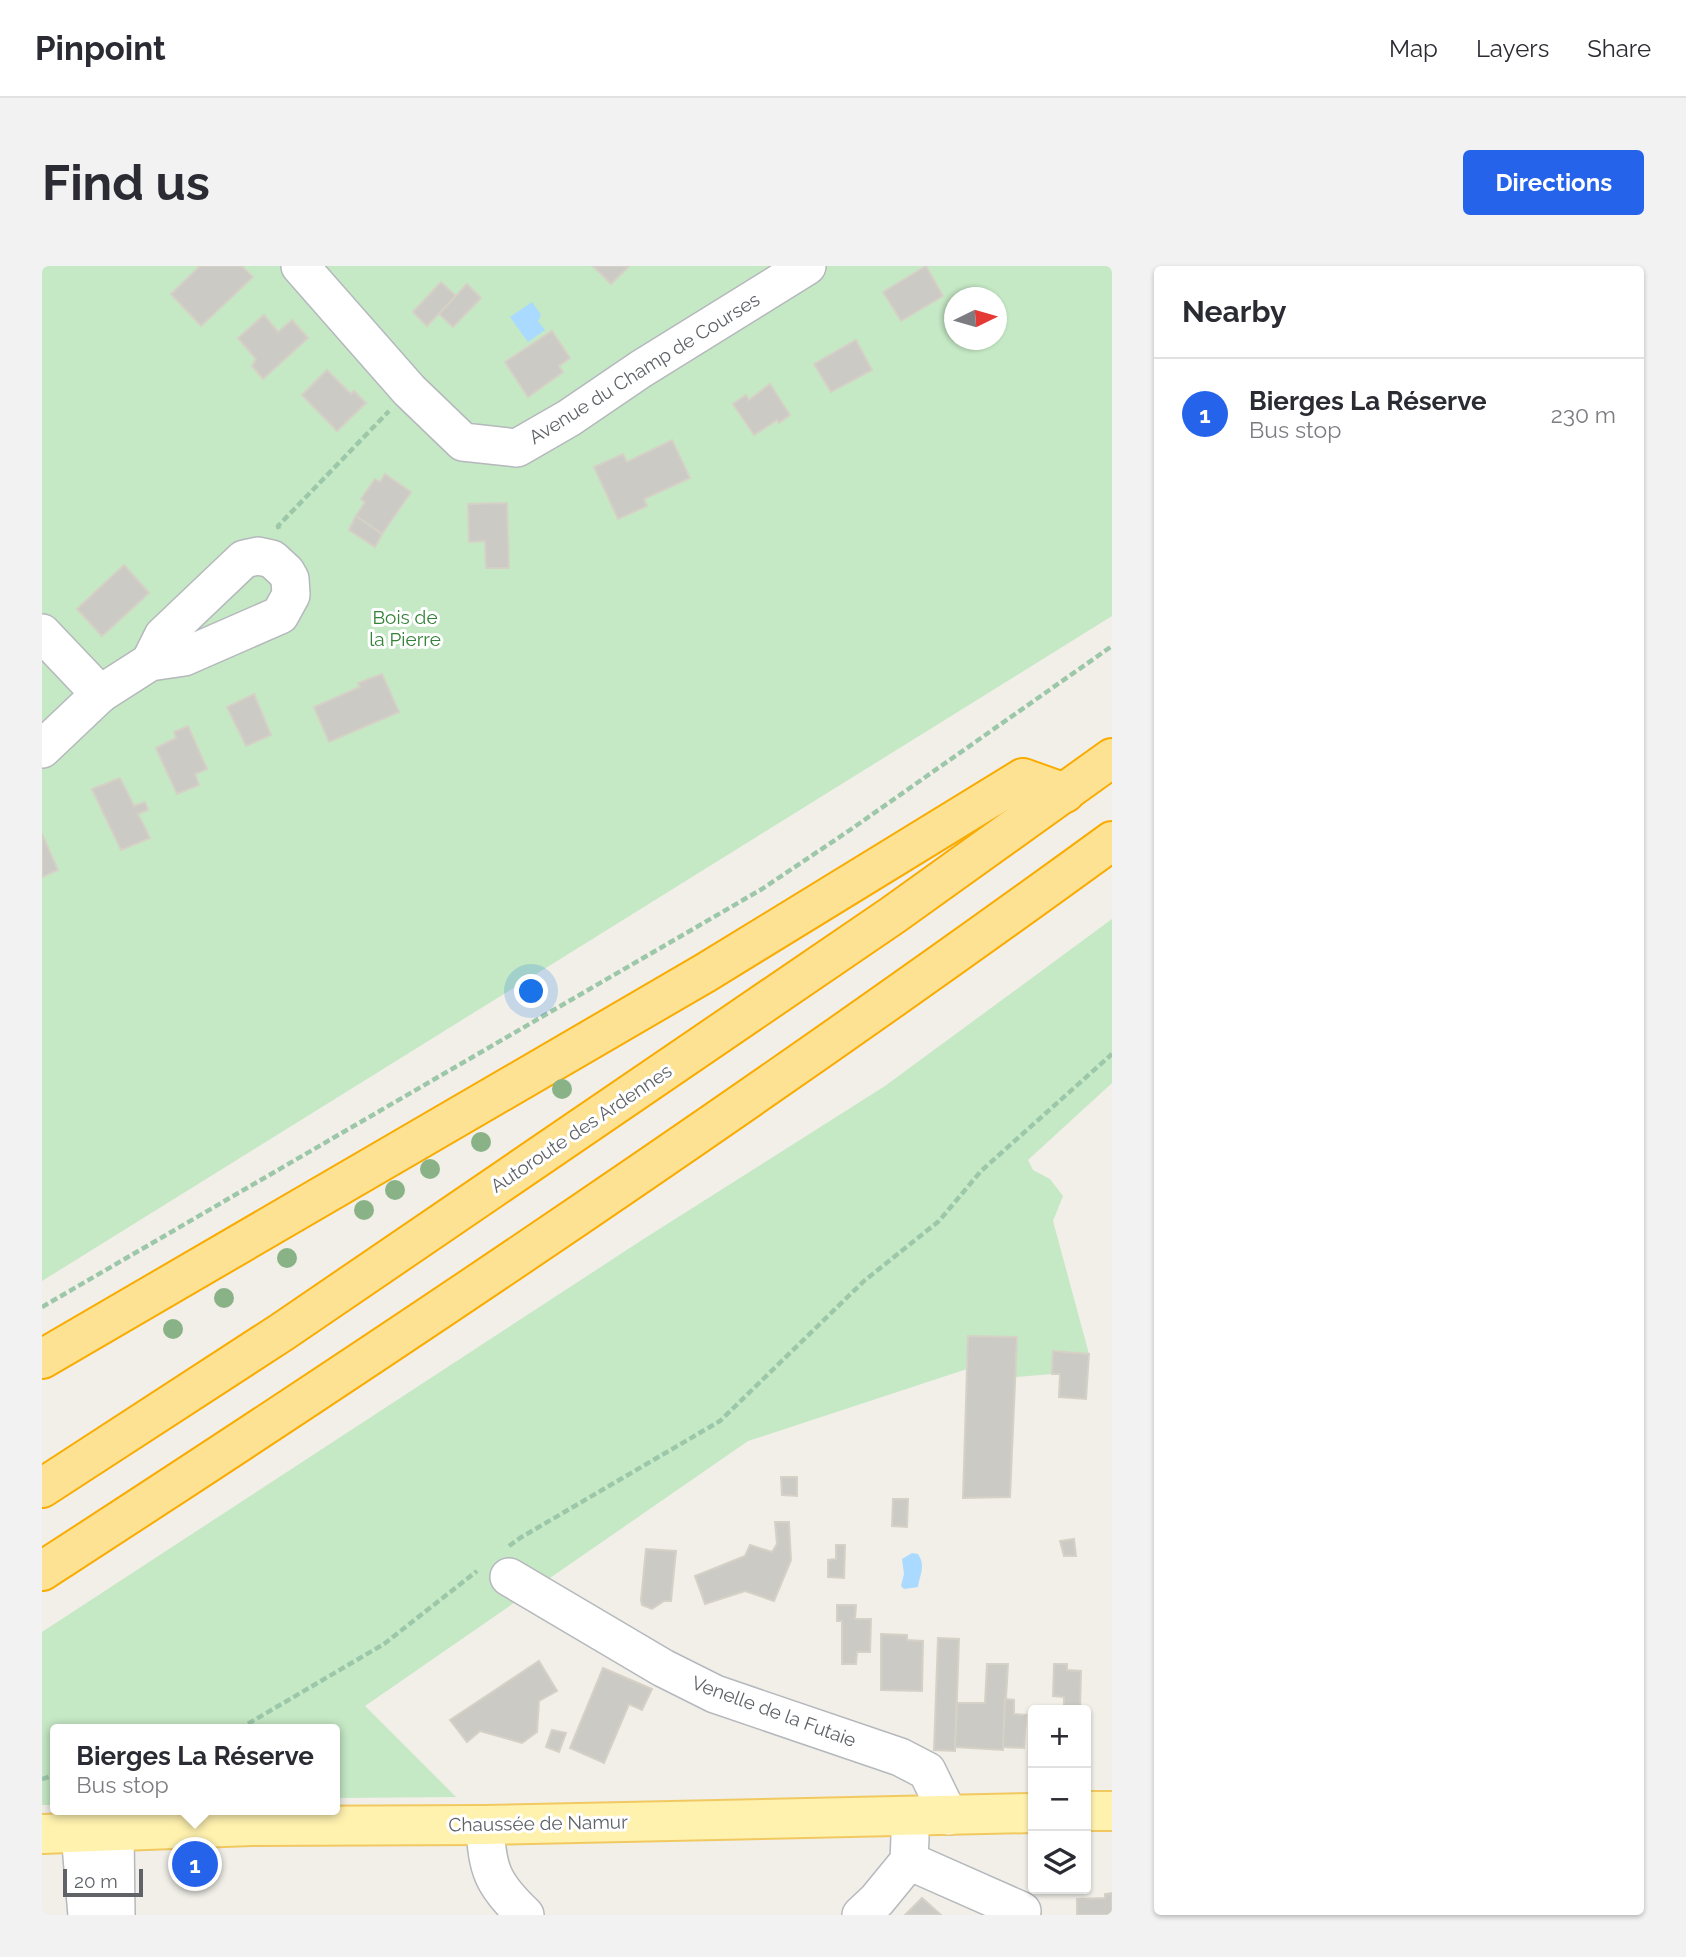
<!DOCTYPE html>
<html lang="en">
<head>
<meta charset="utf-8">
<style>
  :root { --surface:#fff; --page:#f2f2f3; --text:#2b2b33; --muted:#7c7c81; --line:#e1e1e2; --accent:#2563eb }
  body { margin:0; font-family:Raleway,sans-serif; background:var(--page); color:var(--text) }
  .controls { position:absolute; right:21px; bottom:21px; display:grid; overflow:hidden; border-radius:7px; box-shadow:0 2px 5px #0004 }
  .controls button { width:63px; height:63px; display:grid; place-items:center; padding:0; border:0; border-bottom:2px solid var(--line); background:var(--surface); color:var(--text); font:35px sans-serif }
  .compass { position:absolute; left:902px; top:21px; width:63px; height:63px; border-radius:50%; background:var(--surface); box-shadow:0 2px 5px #0004; rotate:85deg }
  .scale { position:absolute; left:21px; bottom:18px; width:80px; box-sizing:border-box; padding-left:7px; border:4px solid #5f6368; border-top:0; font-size:19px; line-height:24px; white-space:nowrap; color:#5f6368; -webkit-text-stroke:5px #fff; paint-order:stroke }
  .you { position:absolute; left:490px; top:726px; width:24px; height:24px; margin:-18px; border:5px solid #fff; border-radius:50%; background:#1a73e8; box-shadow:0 0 0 10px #1a73e833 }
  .badge { display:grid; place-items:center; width:46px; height:46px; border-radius:50%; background:var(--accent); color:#fff; font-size:23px; font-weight:700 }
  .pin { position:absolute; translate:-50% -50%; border:4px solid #fff; box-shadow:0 2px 7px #0006 }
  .popup { position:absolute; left:8px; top:1458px; width:290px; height:91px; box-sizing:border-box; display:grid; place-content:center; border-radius:7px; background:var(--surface); filter:drop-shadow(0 2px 5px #0005); font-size:23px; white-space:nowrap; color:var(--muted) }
  .popup b { font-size:26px; color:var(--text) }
  .popup::after { content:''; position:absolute; left:50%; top:100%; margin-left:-14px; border:14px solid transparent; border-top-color:var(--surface) }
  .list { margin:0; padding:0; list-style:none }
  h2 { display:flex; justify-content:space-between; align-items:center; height:91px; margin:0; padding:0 28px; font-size:30px }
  h2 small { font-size:23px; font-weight:400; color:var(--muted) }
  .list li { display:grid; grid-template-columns:46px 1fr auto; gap:21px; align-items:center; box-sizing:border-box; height:112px; padding:0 28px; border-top:2px solid var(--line) }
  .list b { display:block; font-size:26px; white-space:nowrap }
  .list p { margin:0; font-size:23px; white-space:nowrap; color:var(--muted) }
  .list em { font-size:23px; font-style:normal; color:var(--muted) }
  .icon { flex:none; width:38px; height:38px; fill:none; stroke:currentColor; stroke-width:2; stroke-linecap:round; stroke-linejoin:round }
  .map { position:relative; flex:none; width:1070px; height:1649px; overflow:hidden; border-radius:7px }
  header { display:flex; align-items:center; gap:42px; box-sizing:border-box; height:98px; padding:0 35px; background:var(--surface); border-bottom:2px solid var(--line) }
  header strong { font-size:33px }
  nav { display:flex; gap:38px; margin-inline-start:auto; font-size:24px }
  .intro { display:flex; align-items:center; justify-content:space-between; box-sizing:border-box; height:168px; padding:0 42px }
  h1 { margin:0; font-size:49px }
  .button { padding:18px 32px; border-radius:7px; background:var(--accent); color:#fff; font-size:24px; font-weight:700 }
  main { display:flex; gap:42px; padding:0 42px }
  aside { flex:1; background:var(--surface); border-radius:7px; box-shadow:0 2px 5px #0004 }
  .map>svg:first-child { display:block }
  .green { fill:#c5e8c5; fill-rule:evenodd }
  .water { fill:#aadaff }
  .building { fill:#cccac5; stroke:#d6d1c6; stroke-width:2 }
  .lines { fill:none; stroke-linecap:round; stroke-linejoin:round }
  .minor-casing { stroke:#b5b8bc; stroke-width:40 }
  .major-casing { stroke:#f2c960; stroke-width:42 }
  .highway-casing { stroke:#f9ab00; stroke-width:42 }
  .path { stroke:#9cc7a9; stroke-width:4.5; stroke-dasharray:7 3.5; stroke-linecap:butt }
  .minor { stroke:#fff; stroke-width:37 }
  .major { stroke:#fff2af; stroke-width:38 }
  .highway { stroke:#fde293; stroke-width:38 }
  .tree { fill:#89b387 }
  .labels { text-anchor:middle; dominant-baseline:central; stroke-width:6; stroke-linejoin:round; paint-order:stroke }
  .street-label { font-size:19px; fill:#5f6368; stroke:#fff }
  .park-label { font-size:19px; fill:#348238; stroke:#fff }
</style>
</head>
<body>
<header>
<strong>Pinpoint</strong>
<nav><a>Map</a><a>Layers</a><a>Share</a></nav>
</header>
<div class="intro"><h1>Find us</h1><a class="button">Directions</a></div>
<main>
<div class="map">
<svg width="1070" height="1649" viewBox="0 0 1070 1649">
  <rect width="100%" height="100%" fill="#f1efe8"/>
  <g class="green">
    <path d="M0 0H1070V350L0 1015ZM912 32H954V74H912Z"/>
    <path d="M1070 653V817L986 894 991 904 1008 913 1021 930 1011 955 1047 1088 1011 1085 1010 1108 973 1111 926 1070 925 1103 706 1175 323 1440 414 1531 293 1532V1463H13V1539H0V1366L600 974 843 820Z"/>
  </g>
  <g class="water">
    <path d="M490 36 499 49 496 55 503 64 486 76 468 51Z"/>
    <path d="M870 1287 876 1288C884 1300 878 1308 876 1321L862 1323 859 1320 862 1308 860 1293Z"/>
  </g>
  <g class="building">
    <path d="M158 0H200L211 11 159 60 129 28Z"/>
    <path d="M551 0H587L569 18Z"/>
    <path d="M884 0 901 30 859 55 841 26Z"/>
    <path d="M399 16 414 30 385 60 371 46Z"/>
    <path d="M425 18 439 32 411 61 397 48Z"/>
    <path d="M222 49 236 66 250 54 266 72 221 113 210 100 214 93 196 72Z"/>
    <path d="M510 65 528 92 517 100 521 106 486 131 463 96Z"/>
    <path d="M814 74 830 104 789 126 772 98Z"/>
    <path d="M285 104 309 128 312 125 324 137 295 165 260 129Z"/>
    <path d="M728 118 748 149 737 157 735 154 712 169 691 138 704 129 707 134Z"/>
    <path d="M630 174 648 212 602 233 605 240 576 253 552 201 581 188 585 196Z"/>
    <path d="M343 208 369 226 340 268 314 250 323 236 319 233 333 213 338 216Z"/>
    <path d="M465 237 467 302H444L443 275 427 276 426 238Z"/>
    <path d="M314 250 340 268 333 281 307 264Z"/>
    <path d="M82 299 107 327 60 370 35 343Z"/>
    <path d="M340 408 357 446 287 476 272 441 318 421 316 417Z"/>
    <path d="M212 428 229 469 204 480 185 441Z"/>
    <path d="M146 460 165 503 153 508 157 519 135 528 114 482 134 472 132 466Z"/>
    <path d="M78 512 92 540 103 536 106 544 96 548 108 572 79 584 50 523Z"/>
    <path d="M0 568 16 604 0 611Z"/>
    <path d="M926 1070 975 1071 968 1231 921 1232Z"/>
    <path d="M1011 1085 1047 1088 1044 1133 1017 1131 1018 1108H1010Z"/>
    <path d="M739 1211H755V1230L740 1229Z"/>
    <path d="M851 1233H866L865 1261 850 1260Z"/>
    <path d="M733 1256H747L749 1294 732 1335 703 1325 663 1338 653 1310 703 1290 708 1279 730 1286 735 1278Z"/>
    <path d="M1032 1273 1034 1290H1022L1018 1275Z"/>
    <path d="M794 1279H803L802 1312 786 1311V1294L794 1293Z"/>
    <path d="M604 1283 634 1285 629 1335H622L610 1343 600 1339 599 1334Z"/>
    <path d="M795 1339H814L813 1353H829L828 1386H815L814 1398H800V1355H795Z"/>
    <path d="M839 1368 865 1369V1374L881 1375 880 1425 839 1424Z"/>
    <path d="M896 1372 917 1373 913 1485 892 1484Z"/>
    <path d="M497 1395 515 1425 497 1435 495 1466 480 1477 438 1465 425 1476 408 1454Z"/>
    <path d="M945 1398H966L961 1484 913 1481 915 1437H943Z"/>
    <path d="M1012 1398H1025V1404L1039 1405 1038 1444H1022V1431L1011 1430Z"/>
    <path d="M561 1402 610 1423 600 1444 587 1438 562 1497 528 1482Z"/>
    <path d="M963 1433 972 1434V1448L984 1449 982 1482 961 1481Z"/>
    <path d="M988 1449H991V1485L987 1484Z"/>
    <path d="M510 1464 524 1467 517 1486 504 1481Z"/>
    <path d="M1070 1627V1649H1035V1633L1063 1632V1628Z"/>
    <path d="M880 1632 899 1649H863Z"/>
  </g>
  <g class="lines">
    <g class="minor-casing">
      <g id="minor">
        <path d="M258 0 367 124 421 176 475 182 527 152 599 103 765 0"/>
        <path d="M0 367 58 428"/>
        <path d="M0 483 58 428 108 396 142 391 238 349 249 329 248 313 244 306 230 293 216 290 202 293 121 370 108 396"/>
        <path d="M467 1311 621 1402 673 1428 858 1491 885 1505 907 1550"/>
        <path d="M443 1559C445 1603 450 1618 483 1649"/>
        <path d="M73 1565 74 1649"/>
        <path d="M38 1567 45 1649"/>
        <path d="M867 1595 980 1645"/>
        <path d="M819 1649 835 1634 867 1595 868 1571"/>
      </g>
    </g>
    <g class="major-casing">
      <g id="major">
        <path d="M1044 1545H1070"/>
        <path d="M0 1568 209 1560 443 1559 991 1547"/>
      </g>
    </g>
    <g class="highway-casing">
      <g id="highway">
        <path d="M0 1093 663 707 981 512 1023 527"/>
        <path d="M0 1222 240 1066 851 649 1070 492"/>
        <path d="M0 1305C363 1070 721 829 1070 575"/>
      </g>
    </g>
    <g class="path">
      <path d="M237 263 236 260 347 145"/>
      <path d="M0 1041 720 623 808 564 1070 380"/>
      <path d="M467 1280 478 1272 678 1155 822 1015 897 955 939 905 1070 788"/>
      <path d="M197 1463 342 1378 435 1305"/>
      <path d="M0 1513 13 1509"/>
    </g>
    <use href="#minor" class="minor"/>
    <use href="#major" class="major"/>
    <use href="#highway" class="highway"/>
  </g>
  <g class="tree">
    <circle cx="520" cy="823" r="10"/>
    <circle cx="439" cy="876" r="10"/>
    <circle cx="388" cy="903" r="10"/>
    <circle cx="353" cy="924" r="10"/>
    <circle cx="322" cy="944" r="10"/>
    <circle cx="245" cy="992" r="10"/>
    <circle cx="182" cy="1032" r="10"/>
    <circle cx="131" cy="1063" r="10"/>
  </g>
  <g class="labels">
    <g class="street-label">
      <text transform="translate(602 102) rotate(-32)">Avenue du Champ de Courses</text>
      <text transform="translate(539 862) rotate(-34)">Autoroute des Ardennes</text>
      <text transform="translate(732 1445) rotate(20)">Venelle de la Futaie</text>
      <text transform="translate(496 1557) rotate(-1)">Chaussée de Namur</text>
    </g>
    <g class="park-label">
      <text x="363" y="351">Bois de<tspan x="363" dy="22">la Pierre</tspan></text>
    </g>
  </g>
</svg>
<div class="controls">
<button>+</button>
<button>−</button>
<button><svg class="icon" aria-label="layers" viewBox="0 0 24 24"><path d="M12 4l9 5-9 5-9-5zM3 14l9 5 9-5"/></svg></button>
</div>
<svg class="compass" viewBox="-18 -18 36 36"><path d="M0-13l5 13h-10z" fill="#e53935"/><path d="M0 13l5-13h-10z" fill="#7c7c81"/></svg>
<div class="scale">20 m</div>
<div class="you"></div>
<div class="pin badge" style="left:153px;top:1598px">1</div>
<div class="popup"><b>Bierges La Réserve</b>Bus stop</div>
</div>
<aside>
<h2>Nearby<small></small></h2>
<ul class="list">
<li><span class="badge">1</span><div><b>Bierges La Réserve</b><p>Bus stop</p></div><em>230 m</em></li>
</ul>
</aside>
</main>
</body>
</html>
